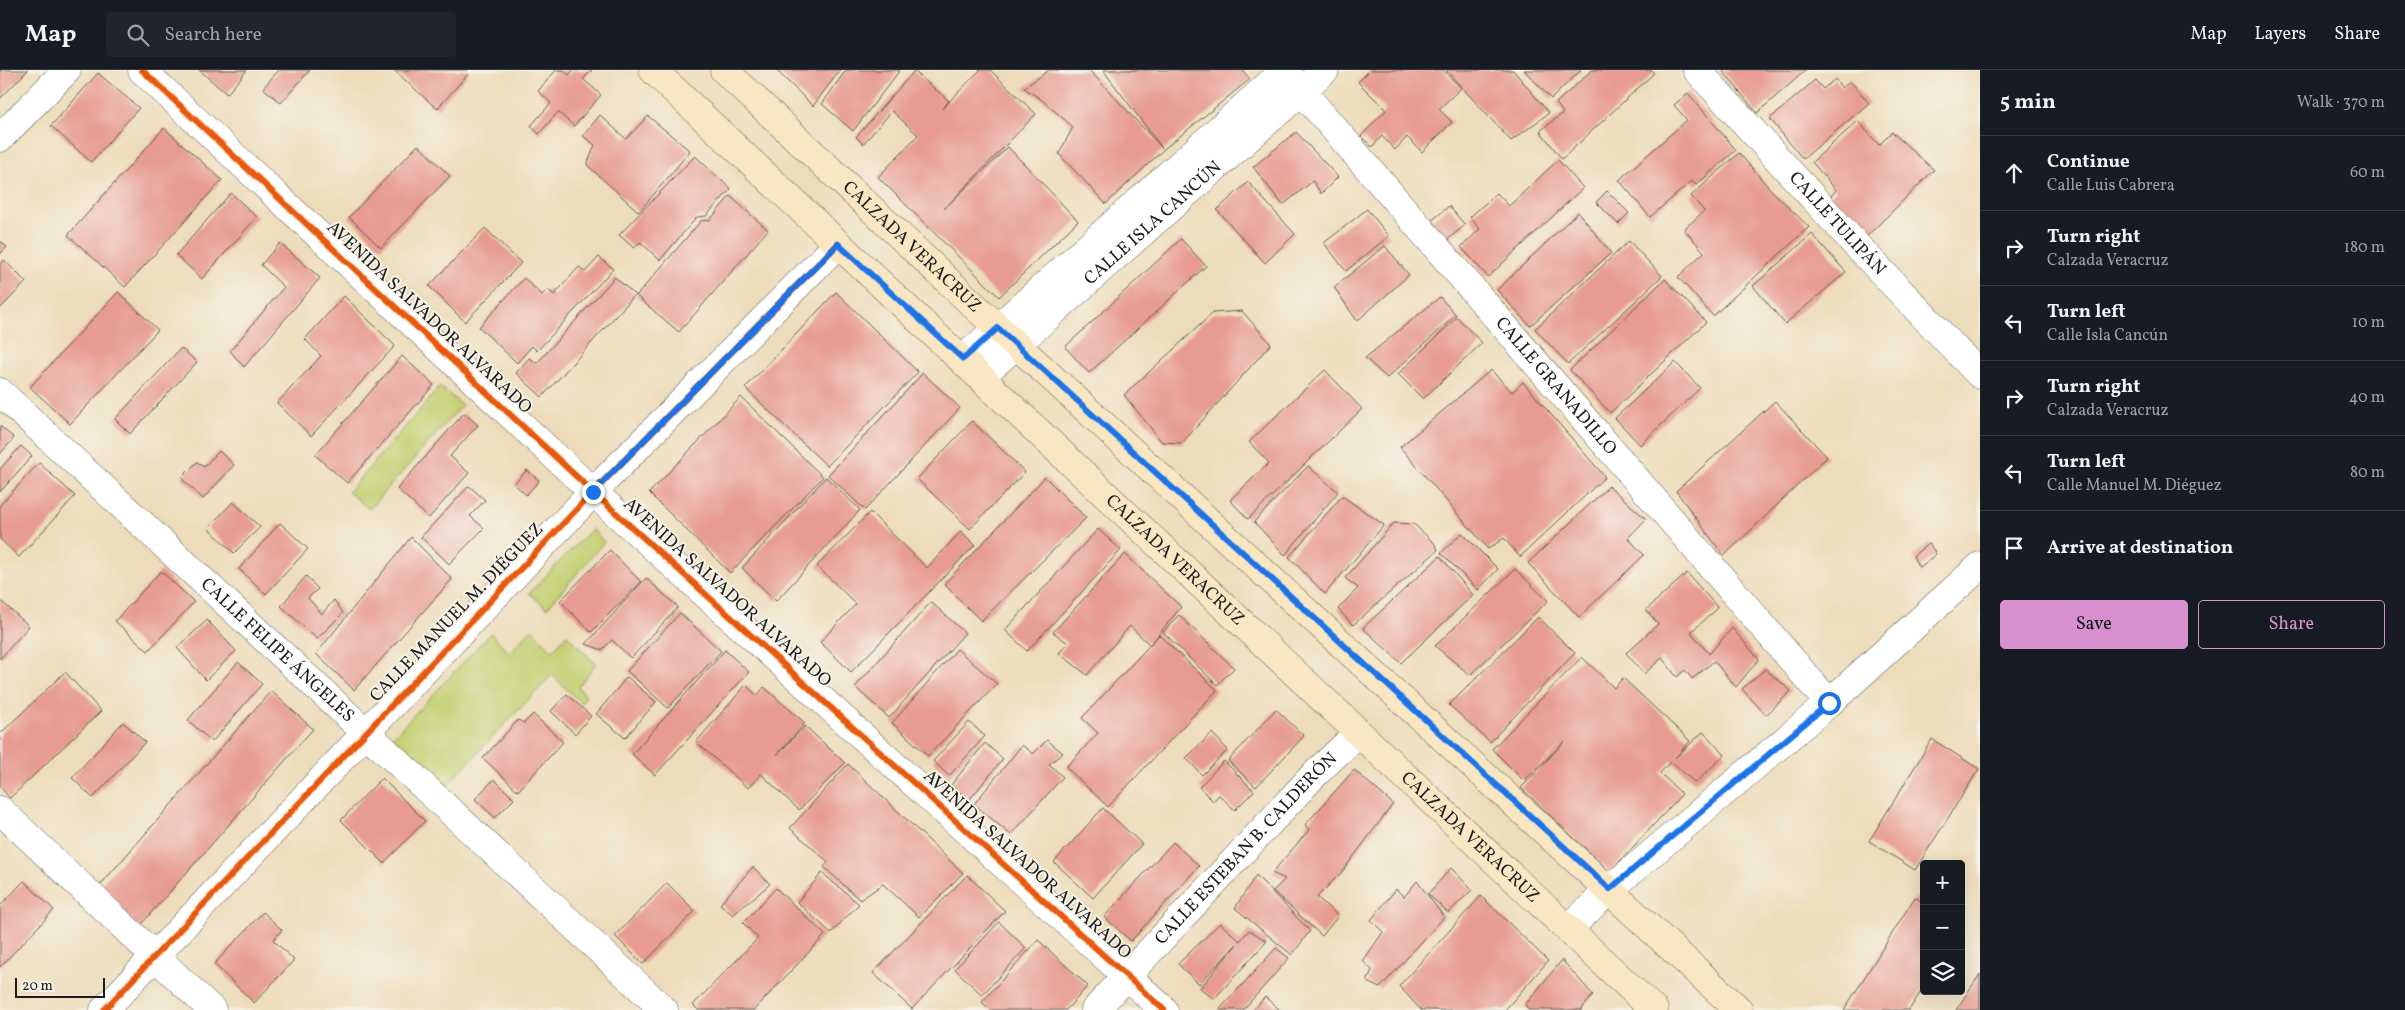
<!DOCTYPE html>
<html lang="en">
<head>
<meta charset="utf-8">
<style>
  :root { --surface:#171b24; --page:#20242c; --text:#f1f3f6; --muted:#9ea1a6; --line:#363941; --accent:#d690ce }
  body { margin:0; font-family:Vollkorn,serif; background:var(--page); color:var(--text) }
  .controls { position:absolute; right:15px; bottom:15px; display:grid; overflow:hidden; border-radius:5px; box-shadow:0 5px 20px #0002 }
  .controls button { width:45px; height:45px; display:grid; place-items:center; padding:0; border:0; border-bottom:1px solid var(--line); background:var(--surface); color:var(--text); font:25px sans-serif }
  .scale { position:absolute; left:15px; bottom:12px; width:90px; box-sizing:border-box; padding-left:5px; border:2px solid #1c1c1c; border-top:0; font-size:14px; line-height:18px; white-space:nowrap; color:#1c1c1c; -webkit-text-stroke:4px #f7f3e8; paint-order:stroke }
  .stop { position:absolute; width:15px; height:15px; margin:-11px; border:4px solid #1a73e8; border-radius:50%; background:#fff }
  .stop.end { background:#1a73e8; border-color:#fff; box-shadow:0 1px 5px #0008 }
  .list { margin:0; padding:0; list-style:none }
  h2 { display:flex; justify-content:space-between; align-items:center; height:65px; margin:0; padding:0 20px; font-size:21px }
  h2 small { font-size:16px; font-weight:400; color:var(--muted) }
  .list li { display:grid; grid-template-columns:32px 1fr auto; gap:15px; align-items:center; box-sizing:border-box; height:75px; padding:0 20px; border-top:1px solid var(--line) }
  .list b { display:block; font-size:19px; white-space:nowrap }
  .list p { margin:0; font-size:16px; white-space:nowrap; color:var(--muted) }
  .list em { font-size:16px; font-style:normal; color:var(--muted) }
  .actions { display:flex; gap:10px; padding:15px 20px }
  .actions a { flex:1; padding:11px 0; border:1px solid var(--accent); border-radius:5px; text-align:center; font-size:18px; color:var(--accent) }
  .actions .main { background:var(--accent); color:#111 }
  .icon { flex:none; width:28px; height:28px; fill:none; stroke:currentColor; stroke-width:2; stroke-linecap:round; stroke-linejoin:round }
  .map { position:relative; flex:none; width:1980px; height:940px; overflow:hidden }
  header { display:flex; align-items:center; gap:30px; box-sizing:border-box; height:70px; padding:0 25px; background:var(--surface); border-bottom:1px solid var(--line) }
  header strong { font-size:24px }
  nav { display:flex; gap:28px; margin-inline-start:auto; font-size:18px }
  .search { width:350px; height:45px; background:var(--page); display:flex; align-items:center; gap:12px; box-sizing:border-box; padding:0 18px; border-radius:5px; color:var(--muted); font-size:19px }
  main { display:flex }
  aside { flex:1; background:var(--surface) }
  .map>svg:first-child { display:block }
  .green { fill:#c3d071; stroke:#707646 }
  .building { fill:#e79b92 }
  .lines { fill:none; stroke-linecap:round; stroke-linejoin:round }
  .minor-casing { stroke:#655f53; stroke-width:29 }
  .tertiary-casing { stroke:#655f53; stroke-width:29 }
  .secondary-casing { stroke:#655f53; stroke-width:29 }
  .minor { stroke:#fff; stroke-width:28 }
  .tertiary { stroke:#fff; stroke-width:28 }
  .secondary { stroke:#f9e7c3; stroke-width:28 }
  .cycleway-casing { stroke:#f7f3e8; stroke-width:9 }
  .cycleway { stroke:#e8590c; stroke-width:6 }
  .route { stroke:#1a73e8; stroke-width:6 }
  .labels { text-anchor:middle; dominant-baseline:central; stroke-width:4; stroke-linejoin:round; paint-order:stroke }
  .street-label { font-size:18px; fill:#1c1c1c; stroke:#f7f3e8 }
</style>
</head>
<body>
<header>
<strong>Map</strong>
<div class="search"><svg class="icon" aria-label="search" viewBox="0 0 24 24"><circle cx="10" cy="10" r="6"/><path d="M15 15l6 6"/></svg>Search here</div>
<nav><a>Map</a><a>Layers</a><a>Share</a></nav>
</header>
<main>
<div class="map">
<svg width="1980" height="940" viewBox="0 0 1980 940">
  <rect width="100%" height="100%" fill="#f7f3e8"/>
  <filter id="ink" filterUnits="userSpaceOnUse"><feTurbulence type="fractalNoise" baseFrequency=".02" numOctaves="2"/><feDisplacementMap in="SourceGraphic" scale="10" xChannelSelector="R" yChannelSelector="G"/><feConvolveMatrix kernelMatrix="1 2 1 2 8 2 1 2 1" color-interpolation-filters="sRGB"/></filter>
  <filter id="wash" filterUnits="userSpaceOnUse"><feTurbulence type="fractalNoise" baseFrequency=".0096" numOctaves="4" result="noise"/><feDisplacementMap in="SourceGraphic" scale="20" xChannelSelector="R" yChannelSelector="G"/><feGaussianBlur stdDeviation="1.12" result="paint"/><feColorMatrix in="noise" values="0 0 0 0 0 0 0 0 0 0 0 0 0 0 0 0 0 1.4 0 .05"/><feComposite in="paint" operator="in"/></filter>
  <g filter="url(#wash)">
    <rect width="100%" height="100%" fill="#eddcba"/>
    <g class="green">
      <path d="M440 317 462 335 369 439 348 422Z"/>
      <path d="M592 459 604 472 547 538 529 523Z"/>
      <path d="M532 559 552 581 567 565 596 594 578 617 586 626 581 633 552 605 444 718 390 670 491 563 509 583Z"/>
    </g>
    <g id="blocks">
      <g class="building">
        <path d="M0 0H28L0 29Z"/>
        <path d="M199 0H247L227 24Z"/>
        <path d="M279 0H310L281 33 263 18Z"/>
        <path d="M394 0H466L469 3 437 39Z"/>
        <path d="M556 0H563L569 5 573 0H592L583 9 601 25 574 56 558 42 539 64 531 56 551 33 538 21Z"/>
        <path d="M776 0H840L813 36Z"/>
        <path d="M846 0H900L853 61 822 34Z"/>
        <path d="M980 0H990L1036 44 944 139 1008 77 1078 151 999 227 878 107 918 65 892 41 863 74 856 67 914 1 949 31 942 39Z"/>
        <path d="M1049 0H1089L1162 78 1103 0H1242L1250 9 1164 79 1106 134 1059 84 1073 57 1042 30 1024 18Z"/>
        <path d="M1370 0H1443L1461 18 1439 39 1452 52 1422 82 1407 67 1395 80 1382 66 1372 77 1361 66 1386 40 1358 12Z"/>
        <path d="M1446 0H1513L1549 43 1511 71Z"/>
        <path d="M1524 0H1581L1551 29Z"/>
        <path d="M1592 0H1651L1654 3 1562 89 1540 61 1563 43 1556 33Z"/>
        <path d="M1722 0H1806L1757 43Z"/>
        <path d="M98 3 139 38 91 92 51 56Z"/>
        <path d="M1835 9 1842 18 1850 11 1869 33 1803 89 1770 49 1815 10 1823 19Z"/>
        <path d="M1688 23 1736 80 1696 115 1692 111 1650 147 1619 110 1687 50 1674 35Z"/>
        <path d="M600 45 626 69 648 46 690 81 639 142 587 95 595 75 583 66Z"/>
        <path d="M1858 51 1879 75 1892 62 1934 100 1860 173 1830 127 1836 120 1812 92Z"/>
        <path d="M164 58 222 110 125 217 68 165Z"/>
        <path d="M1296 62 1338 107 1321 124 1313 111 1283 135 1253 97Z"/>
        <path d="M418 75 450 106 381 178 349 147Z"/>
        <path d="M1739 83 1772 121 1809 157 1713 246 1678 207 1704 182 1684 159 1704 141 1691 126Z"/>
        <path d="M695 86 731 119 706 146 697 147 660 190 640 172 634 178 619 165Z"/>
        <path d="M1558 90 1583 118 1488 207 1461 177 1480 159 1470 147 1497 123 1509 136Z"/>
        <path d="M1248 112 1295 164 1265 193 1217 140Z"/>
        <path d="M1607 121 1629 143 1618 154 1596 132Z"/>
        <path d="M231 123 257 147 202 209 176 185Z"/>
        <path d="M730 126 768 160 679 262 635 225H637L701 151 710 150Z"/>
        <path d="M1449 136 1465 155 1446 171 1430 152Z"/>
        <path d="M1367 139 1389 166 1346 201 1324 173Z"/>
        <path d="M1578 142 1611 183 1530 256 1497 220Z"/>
        <path d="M485 158 521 193 465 252 429 216Z"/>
        <path d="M1812 164 1846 202 1785 254 1753 216Z"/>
        <path d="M1181 169 1206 196 1089 303 1065 277Z"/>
        <path d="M0 171 7 177 0 184Z"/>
        <path d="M1629 171 1662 206 1568 294 1535 259Z"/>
        <path d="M280 173 320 208 244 297 230 281 284 217 261 195Z"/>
        <path d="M1385 176 1409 205 1357 251 1334 217Z"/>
        <path d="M599 187 613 199 537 281 532 276 517 293 479 257 524 208 542 225 548 219 554 225 579 197 585 202Z"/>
        <path d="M4 190 26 212 0 239V194Z"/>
        <path d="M615 207 635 225 542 327 516 303 529 288 537 293Z"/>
        <path d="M1665 209 1706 252 1610 343 1570 300Z"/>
        <path d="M118 222 158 260 70 354 30 317Z"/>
        <path d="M836 222 918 302 827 396 745 318Z"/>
        <path d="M344 226 395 276 311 366 277 333 321 286 305 269Z"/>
        <path d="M1440 227 1456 245 1387 308 1365 288Z"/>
        <path d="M1242 241 1271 274 1182 373 1162 372 1124 325 1213 243Z"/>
        <path d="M1457 247 1482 273 1423 329 1398 304Z"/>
        <path d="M181 278 197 292 130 364 115 349Z"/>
        <path d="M402 286 434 315 347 413 315 385Z"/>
        <path d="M1675 292 1700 318 1640 375 1615 348Z"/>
        <path d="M1325 300 1362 339 1248 449 1230 430 1269 393 1249 372Z"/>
        <path d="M1491 300 1512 322 1523 312 1605 407 1520 487 1504 468 1488 479 1400 377Z"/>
        <path d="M923 303 960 338 865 440 828 405Z"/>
        <path d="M741 327 823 407 730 503 649 423Z"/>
        <path d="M1775 331 1827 387 1724 486 1676 421Z"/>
        <path d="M464 343 478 355 450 386 469 403 429 448 397 419Z"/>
        <path d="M972 351 1025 402 970 459 917 409Z"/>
        <path d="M0 356 14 368 0 384Z"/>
        <path d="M21 376 32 386 0 422V399Z"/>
        <path d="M219 381 234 395 203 429 181 408 197 392 204 397Z"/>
        <path d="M39 393 75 426 19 487 0 469V435Z"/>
        <path d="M1308 396 1338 422 1285 485 1254 452Z"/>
        <path d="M527 400 539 411 526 425 514 414Z"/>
        <path d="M826 407 860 440 776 531 742 498Z"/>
        <path d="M1045 407 1086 448 981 551 944 514Z"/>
        <path d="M469 416 485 430 470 446 484 458 449 494 421 467Z"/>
        <path d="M1609 416 1646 449 1628 468 1644 485 1579 547 1528 493Z"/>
        <path d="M1342 426 1384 455 1325 524 1289 487Z"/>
        <path d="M233 432 260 457 234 483 208 458Z"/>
        <path d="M870 442 927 498 961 461 975 475 851 602 820 572 856 534 817 496Z"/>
        <path d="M280 453 308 479 266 524 239 499Z"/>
        <path d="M1394 453 1414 454 1435 474 1438 480 1353 555 1338 539 1358 518 1345 508Z"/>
        <path d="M1098 459 1121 480 1027 581 1005 560Z"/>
        <path d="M1462 463 1498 499 1478 520 1441 483Z"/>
        <path d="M411 467 452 509 354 620 316 584Z"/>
        <path d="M1929 473 1936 484 1919 498 1913 486Z"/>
        <path d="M610 480 641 512 591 562 560 531Z"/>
        <path d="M1125 484 1181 537 1150 575 1130 556 1087 605 1059 583 1068 573 1053 562Z"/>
        <path d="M1440 486 1473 525 1401 593 1363 558Z"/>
        <path d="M1515 499 1548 531 1470 605 1435 576Z"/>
        <path d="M161 501 194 532 148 581 115 551Z"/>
        <path d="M1687 503 1718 538 1691 562 1709 584 1732 558 1759 589 1736 617 1714 591 1692 609 1685 600 1677 607 1662 588 1644 604 1626 583 1658 554 1646 540Z"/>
        <path d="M306 506 318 519 308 528 322 544 334 530 343 543 317 569 281 536Z"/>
        <path d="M646 508 678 537 631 588 612 570 602 580 586 574Z"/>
        <path d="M0 530 29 556 0 589Z"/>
        <path d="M931 532 965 563 889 648 855 617Z"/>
        <path d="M680 543 721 581 668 638 627 601Z"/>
        <path d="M1179 545 1234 598 1217 615 1163 562Z"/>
        <path d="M1538 547 1575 583 1490 672 1449 635Z"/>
        <path d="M207 550 236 581 206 610 177 578Z"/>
        <path d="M1159 565 1217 620 1108 737 1066 697 1098 663 1082 648Z"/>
        <path d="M957 579 997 614 928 686 892 653Z"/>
        <path d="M725 580 749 602 655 705 632 684Z"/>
        <path d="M1582 587 1614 618 1623 608 1690 671 1675 688 1703 662 1725 685 1695 713 1671 691 1660 703 1682 724 1610 802 1521 718 1565 671 1524 711 1492 679Z"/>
        <path d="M238 592 262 614 212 672 188 650Z"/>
        <path d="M1765 599 1791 621 1766 645 1742 619Z"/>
        <path d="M65 602 101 641 10 728 0 717V664Z"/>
        <path d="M627 607 656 632 625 668 596 644Z"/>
        <path d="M746 615 757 626 764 617 805 653 777 685 805 656 845 693 799 740 761 704 748 718 696 672Z"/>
        <path d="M271 621 313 659 137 859 95 821Z"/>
        <path d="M567 624 591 646 575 664 551 641Z"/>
        <path d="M1276 639 1304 666 1256 717 1228 691Z"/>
        <path d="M533 644 563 672 518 721 483 688 518 650 524 653Z"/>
        <path d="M123 652 145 672 93 728 72 708Z"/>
        <path d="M969 652 985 666 949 706 933 691Z"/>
        <path d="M1212 663 1228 680 1202 705 1186 688Z"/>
        <path d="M1932 669 1979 699 1915 800 1869 771Z"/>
        <path d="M1047 670 1063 683 1049 694 1063 707 1011 765 974 734 1022 675 1033 684Z"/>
        <path d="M985 673 1003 689 969 730 951 715Z"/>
        <path d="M1224 691 1254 721 1235 740 1219 725 1213 731 1199 717Z"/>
        <path d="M848 694 963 803 919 847 883 814 860 830 824 797 828 792 790 758Z"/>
        <path d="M1354 700 1393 734 1342 802 1317 827 1338 846 1322 866 1273 821 1285 809 1272 803 1309 760 1305 755Z"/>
        <path d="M382 708 425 751 384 793 341 750Z"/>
        <path d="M494 709 514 729 495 748 475 729Z"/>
        <path d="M1103 738 1142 774 1093 828 1054 792Z"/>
        <path d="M1173 772 1199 796 1131 871 1104 847Z"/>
        <path d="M753 797 770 814 733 845 720 834Z"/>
        <path d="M1451 798 1472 820 1448 843 1428 824Z"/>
        <path d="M822 803 859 834 831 863 797 832Z"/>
        <path d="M967 805 1005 841 912 939 873 903Z"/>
        <path d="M1256 805 1310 861 1292 885 1235 838Z"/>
        <path d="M24 811 54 840 0 897V836Z"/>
        <path d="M1417 811 1444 847 1380 918 1367 912 1372 900 1363 891 1383 862 1371 850 1396 819 1404 827Z"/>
        <path d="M667 813 695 841 643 894 615 866Z"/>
        <path d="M776 818 825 865 754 940H698L693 935 758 868 743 853Z"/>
        <path d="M1481 826 1548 891 1505 940H1421L1399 916Z"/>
        <path d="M1915 827 1924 833V917L1909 940H1844Z"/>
        <path d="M263 842 282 860 273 870 294 890 254 933 214 894Z"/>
        <path d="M999 852 1026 878 982 925 955 899Z"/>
        <path d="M1220 853 1240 871 1249 860 1267 871 1214 929 1200 918 1237 874 1199 914 1178 894Z"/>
        <path d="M1038 870 1088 916 1066 940H990L982 932Z"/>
        <path d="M1276 878 1289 888 1243 940H1219Z"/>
        <path d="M1562 890 1593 925 1581 940H1529L1525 935Z"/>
        <path d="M1980 904V940H1956Z"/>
        <path d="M1265 927 1280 940H1253Z"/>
      </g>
    </g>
  </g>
  <g filter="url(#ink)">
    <use href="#blocks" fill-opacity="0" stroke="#655f53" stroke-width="1"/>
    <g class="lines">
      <g class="minor-casing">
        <g id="minor">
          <path d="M142 0 593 422 1164 940"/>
          <path id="s1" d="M1697 0 1858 177 1980 305"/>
          <path id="s2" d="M1287 4 1829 633"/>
          <path d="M0 68 67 0"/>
          <path id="s3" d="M0 322 664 940"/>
          <path d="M0 740 212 940"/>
          <path d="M1568 859 1610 819 1829 633 1980 496"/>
          <path d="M104 940 593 422 838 174"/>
          <path id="s4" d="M1095 940 1312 707 1358 663"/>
        </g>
      </g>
      <g class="tertiary-casing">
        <g id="tertiary">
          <path d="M963 289 1285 0"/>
          <path id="s5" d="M981 306 1325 0"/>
        </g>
      </g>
      <g class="secondary-casing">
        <g id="secondary">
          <path id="s6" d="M653 0 1654 940"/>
          <path id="s7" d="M724 0 998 258 1739 940"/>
        </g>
      </g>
      <use href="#minor" class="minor"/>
      <use href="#tertiary" class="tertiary"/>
      <use href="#secondary" class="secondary"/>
      <g class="cycleway-casing">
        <g id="cycleway">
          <path d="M142 0 593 422 1164 940"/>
          <path d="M104 940 593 422 838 174"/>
        </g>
      </g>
      <use href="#cycleway" class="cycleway"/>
    </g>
  </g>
  <g class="lines" filter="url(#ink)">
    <path class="route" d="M593 422 838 174 963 289 998 258 1610 819 1829 633"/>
  </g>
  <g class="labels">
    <g class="street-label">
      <text stroke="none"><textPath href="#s5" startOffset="230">CALLE ISLA CANCÚN</textPath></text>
      <text stroke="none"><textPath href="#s1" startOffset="208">CALLE TULIPÁN</textPath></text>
      <text stroke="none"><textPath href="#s7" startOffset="258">CALZADA VERACRUZ</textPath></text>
      <text transform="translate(429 248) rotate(43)">AVENIDA SALVADOR ALVARADO</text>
      <text stroke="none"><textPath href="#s2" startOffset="412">CALLE GRANADILLO</textPath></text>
      <text stroke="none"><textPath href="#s6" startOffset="716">CALZADA VERACRUZ</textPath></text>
      <text transform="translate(727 523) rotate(42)">AVENIDA SALVADOR ALVARADO</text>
      <text transform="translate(457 543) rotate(-46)">CALLE MANUEL M. DIÉGUEZ</text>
      <text stroke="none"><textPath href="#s3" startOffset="379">CALLE FELIPE ÁNGELES</textPath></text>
      <text stroke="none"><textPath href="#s6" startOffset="1121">CALZADA VERACRUZ</textPath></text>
      <text stroke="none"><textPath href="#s4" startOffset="221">CALLE ESTEBAN B. CALDERÓN</textPath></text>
      <text transform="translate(1027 795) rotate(42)">AVENIDA SALVADOR ALVARADO</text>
    </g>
  </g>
</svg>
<div class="controls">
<button>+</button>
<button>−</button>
<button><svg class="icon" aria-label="layers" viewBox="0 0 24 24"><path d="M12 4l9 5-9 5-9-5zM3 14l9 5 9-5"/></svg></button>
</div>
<div class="scale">20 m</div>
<div class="stop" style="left:1829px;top:633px"></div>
<div class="stop end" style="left:593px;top:422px"></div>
</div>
<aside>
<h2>5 min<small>Walk · 370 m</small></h2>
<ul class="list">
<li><svg class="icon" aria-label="ahead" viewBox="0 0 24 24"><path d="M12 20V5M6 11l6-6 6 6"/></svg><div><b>Continue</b><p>Calle Luis Cabrera</p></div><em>60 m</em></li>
<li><svg class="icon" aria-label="right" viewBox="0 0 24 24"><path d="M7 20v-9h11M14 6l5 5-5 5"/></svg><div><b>Turn right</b><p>Calzada Veracruz</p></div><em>180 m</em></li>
<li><svg class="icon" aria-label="left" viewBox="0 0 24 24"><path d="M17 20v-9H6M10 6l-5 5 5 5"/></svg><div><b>Turn left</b><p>Calle Isla Cancún</p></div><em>10 m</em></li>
<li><svg class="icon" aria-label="right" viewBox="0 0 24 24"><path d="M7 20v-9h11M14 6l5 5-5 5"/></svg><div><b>Turn right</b><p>Calzada Veracruz</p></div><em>40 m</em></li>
<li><svg class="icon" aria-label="left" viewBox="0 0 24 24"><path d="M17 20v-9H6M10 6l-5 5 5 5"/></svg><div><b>Turn left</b><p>Calle Manuel M. Diéguez</p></div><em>80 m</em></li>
<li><svg class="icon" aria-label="arrive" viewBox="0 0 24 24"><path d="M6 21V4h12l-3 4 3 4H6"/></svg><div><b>Arrive at destination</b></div></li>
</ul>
<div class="actions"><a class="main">Save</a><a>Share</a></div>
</aside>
</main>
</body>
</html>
